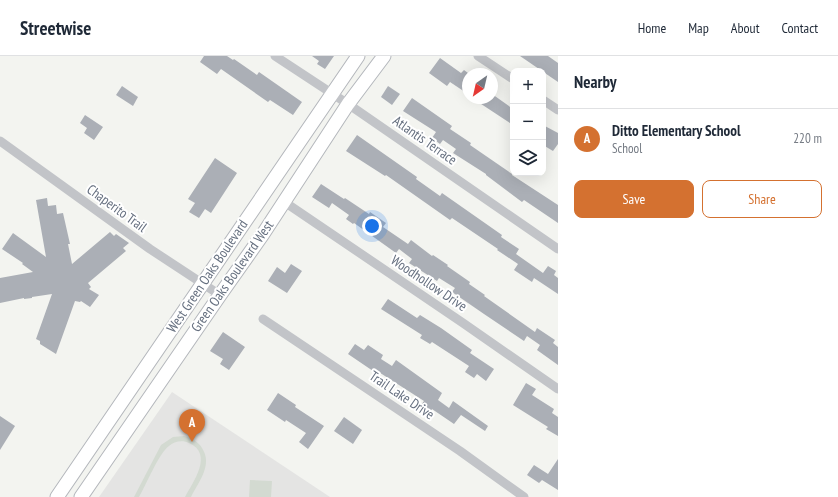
<!DOCTYPE html>
<html lang="en">
<head>
<meta charset="utf-8">
<style>
  :root { --surface:#fff; --page:#f6f6f7; --text:#1f2937; --muted:#747a83; --line:#e0e1e3; --accent:#d47130 }
  body { margin:0; font-family:"PT Sans Narrow",sans-serif; background:var(--page); color:var(--text) }
  .controls { position:absolute; right:12px; top:12px; display:grid; overflow:hidden; border-radius:8px; box-shadow:0 4px 16px #0002 }
  .controls button { width:36px; height:36px; display:grid; place-items:center; padding:0; border:0; border-bottom:1px solid var(--line); background:var(--surface); color:var(--text); font:20px sans-serif }
  .compass { position:absolute; left:462px; top:12px; width:36px; height:36px; border-radius:50%; background:var(--surface); box-shadow:0 4px 16px #0002; rotate:214deg }
  .you { position:absolute; left:372px; top:170px; width:14px; height:14px; margin:-10px; border:3px solid #fff; border-radius:50%; background:#1a73e8; box-shadow:0 0 0 6px #1a73e833 }
  .badge { display:grid; place-items:center; width:26px; height:26px; border-radius:50%; background:var(--accent); color:#fff; font-size:13px; font-weight:700 }
  .pin { position:absolute; translate:-50% -33px; filter:drop-shadow(0 1px 2px #0008) }
  .pin::after { content:''; position:absolute; top:21px; width:14px; height:12px; background:inherit; clip-path:polygon(0 0,100% 0,50% 100%) }
  .list { margin:0; padding:0; list-style:none }
  h2 { display:flex; justify-content:space-between; align-items:center; height:52px; margin:0; padding:0 16px; font-size:17px }
  h2 small { font-size:13px; font-weight:400; color:var(--muted) }
  .list li { display:grid; grid-template-columns:26px 1fr auto; gap:12px; align-items:center; box-sizing:border-box; height:60px; padding:0 16px; border-top:1px solid var(--line) }
  .list b { display:block; font-size:15px; white-space:nowrap }
  .list p { margin:0; font-size:13px; white-space:nowrap; color:var(--muted) }
  .list em { font-size:13px; font-style:normal; color:var(--muted) }
  .actions { display:flex; gap:8px; padding:12px 16px }
  .actions a { flex:1; padding:9px 0; border:1px solid var(--accent); border-radius:8px; text-align:center; font-size:14px; color:var(--accent) }
  .actions .main { background:var(--accent); color:#fff }
  .icon { flex:none; width:22px; height:22px; fill:none; stroke:currentColor; stroke-width:2; stroke-linecap:round; stroke-linejoin:round }
  .map { position:relative; flex:none; width:558px; height:441px; overflow:hidden }
  header { display:flex; align-items:center; gap:24px; box-sizing:border-box; height:56px; padding:0 20px; background:var(--surface); border-bottom:1px solid var(--line) }
  header strong { font-size:19px }
  nav { display:flex; gap:22px; margin-inline-start:auto; font-size:14px }
  main { display:flex }
  aside { flex:1; background:var(--surface) }
  .map>svg:first-child { display:block }
  .built { fill:#e4e4e3 }
  .green { fill:#d3dad1 }
  .building { fill:#abafb6 }
  .lines { fill:none; stroke-linecap:round; stroke-linejoin:round }
  .secondary-casing { stroke:#b4b7bc; stroke-width:15 }
  .minor { stroke:#c2c4c8; stroke-width:9 }
  .secondary { stroke:#fff; stroke-width:13 }
  .labels { text-anchor:middle; dominant-baseline:central; stroke-width:4; stroke-linejoin:round; paint-order:stroke }
  .street-label { font-size:14px; fill:#656f7f; stroke:#fff }
</style>
</head>
<body>
<header>
<strong>Streetwise</strong>
<nav><a>Home</a><a>Map</a><a>About</a><a>Contact</a></nav>
</header>
<main>
<div class="map">
<svg width="558" height="441" viewBox="0 0 558 441">
  <rect width="100%" height="100%" fill="#f3f4f0"/>
  <path class="built" d="M172 336 330 441H99Z"/>
  <g class="green">
    <path d="M184 380C191 382 198 385 202 392 213 409 199 425 191 441H185C193 426 214 398 189 387 183 384 174 385 169 390 159 397 146 429 139 441H134L161 389 173 381Z"/>
    <path d="M250 424 272 425 271 441H249Z"/>
  </g>
  <g class="building">
    <path d="M204 0H227L233 4 234 3 257 19 259 16 302 46 293 59 270 44 268 46 221 13 217 18 200 6Z"/>
    <path d="M312 0H334L325 13 317 8 319 5Z"/>
    <path d="M520 0H548L558 7V26Z"/>
    <path d="M440 2 461 17 464 14 468 17V38L450 26 447 30 429 17Z"/>
    <path d="M122 30 138 41 133 50 116 39Z"/>
    <path d="M388 30 400 38 392 49 381 41Z"/>
    <path d="M492 38 513 53V69L472 42H492Z"/>
    <path d="M412 42 452 70 450 73 471 87 470 89 512 118V119L558 149V167L524 144 522 146 486 119V118L453 97 456 93 443 84 440 88 432 82 436 76 403 55Z"/>
    <path d="M85 59 103 71 94 84 84 77 87 72 80 67Z"/>
    <path d="M543 69 558 77V88L553 95 543 89Z"/>
    <path d="M357 79 417 121 416 123 440 140 442 137 502 179 501 181 519 193 516 198 543 217 548 210 556 215 554 219 558 222V238L534 222 532 226 514 214 518 208 497 194 498 193 452 162 450 164 386 119 385 120 346 95Z"/>
    <path d="M215 102 237 117 211 157 205 153 199 162 189 156 195 147 188 143Z"/>
    <path d="M321 128 344 143 345 142 369 158 370 156 386 167 383 171 408 188 411 184 432 200 433 199 448 209 447 210 470 226 469 228 485 239 484 240 535 276 537 272 555 284 553 287 558 291V309L537 294 540 289 527 280 524 285 484 258 452 236 455 232 439 222 437 225 409 207 412 203 399 193 396 197 354 167 353 168 346 163 349 159 332 147 329 152 312 141Z"/>
    <path d="M47 142 48 150 56 149 57 158 63 157 70 188H68L72 208 110 176 114 180 116 178 129 187 123 192 126 195 88 227 91 231 89 233 99 239 90 251 81 245 80 246 75 245 56 298 40 288V285L36 283 52 238 32 241V242L24 243V242L0 247V222L33 216 22 208 23 207 2 193 13 177 46 201 36 144Z"/>
    <path d="M291 208 302 215 287 237 268 225 277 211 285 217Z"/>
    <path d="M388 243 417 262 420 259 441 272 472 294 470 297 494 313 486 325 477 318 474 322 465 316 469 310 432 286 430 288 420 282 422 279 381 253Z"/>
    <path d="M223 276 245 291 229 314 220 308 223 303 210 295Z"/>
    <path d="M355 288 364 294 368 289 383 299 381 303 392 310 396 304 442 337 438 344 449 352 453 345 488 370 485 375 461 359 454 368 432 353 431 355 421 349 424 345 374 313 373 315 348 298Z"/>
    <path d="M526 327 536 333 532 339 554 353 552 357 558 361V380L546 373 548 371 513 349Z"/>
    <path d="M278 337 296 349 295 351 324 370 308 393 299 386 306 377 286 364 285 366 267 354Z"/>
    <path d="M0 360 15 370 0 394Z"/>
    <path d="M344 361 362 374 353 388 334 375Z"/>
    <path d="M558 403V434L542 424 539 427 527 419 534 409 548 418Z"/>
  </g>
  <g class="lines">
    <g class="secondary-casing">
      <g id="secondary">
        <path d="M57 441 358 0"/>
        <path d="M81 441 220 239 263 178 348 48 384 0"/>
      </g>
    </g>
    <g class="minor">
      <path d="M275 0 348 48 558 193"/>
      <path d="M478 0 513 23"/>
      <path d="M543 44 558 54"/>
      <path d="M0 85 150 193 220 239"/>
      <path d="M283 145 463 267 558 333"/>
      <path d="M263 263 460 395 524 441"/>
    </g>
    <use href="#secondary" class="secondary"/>
  </g>
  <g class="labels">
    <g class="street-label">
      <text transform="translate(425 84) rotate(35)">Atlantis Terrace</text>
      <text transform="translate(117 152) rotate(36)">Chaperito Trail</text>
      <text transform="translate(207 220) rotate(-56)">West Green Oaks Boulevard</text>
      <text transform="translate(232 220) rotate(-55)">Green Oaks Boulevard West</text>
      <text transform="translate(429 227) rotate(34)">Woodhollow Drive</text>
      <text transform="translate(402 339) rotate(34)">Trail Lake Drive</text>
    </g>
  </g>
</svg>
<div class="controls">
<button>+</button>
<button>−</button>
<button><svg class="icon" aria-label="layers" viewBox="0 0 24 24"><path d="M12 4l9 5-9 5-9-5zM3 14l9 5 9-5"/></svg></button>
</div>
<svg class="compass" viewBox="-18 -18 36 36"><path d="M0-13l5 13h-10z" fill="#e53935"/><path d="M0 13l5-13h-10z" fill="#747a83"/></svg>
<div class="you"></div>
<div class="pin badge" style="left:192px;top:386px">A</div>
</div>
<aside>
<h2>Nearby<small></small></h2>
<ul class="list">
<li><span class="badge">A</span><div><b>Ditto Elementary School</b><p>School</p></div><em>220 m</em></li>
</ul>
<div class="actions"><a class="main">Save</a><a>Share</a></div>
</aside>
</main>
</body>
</html>
